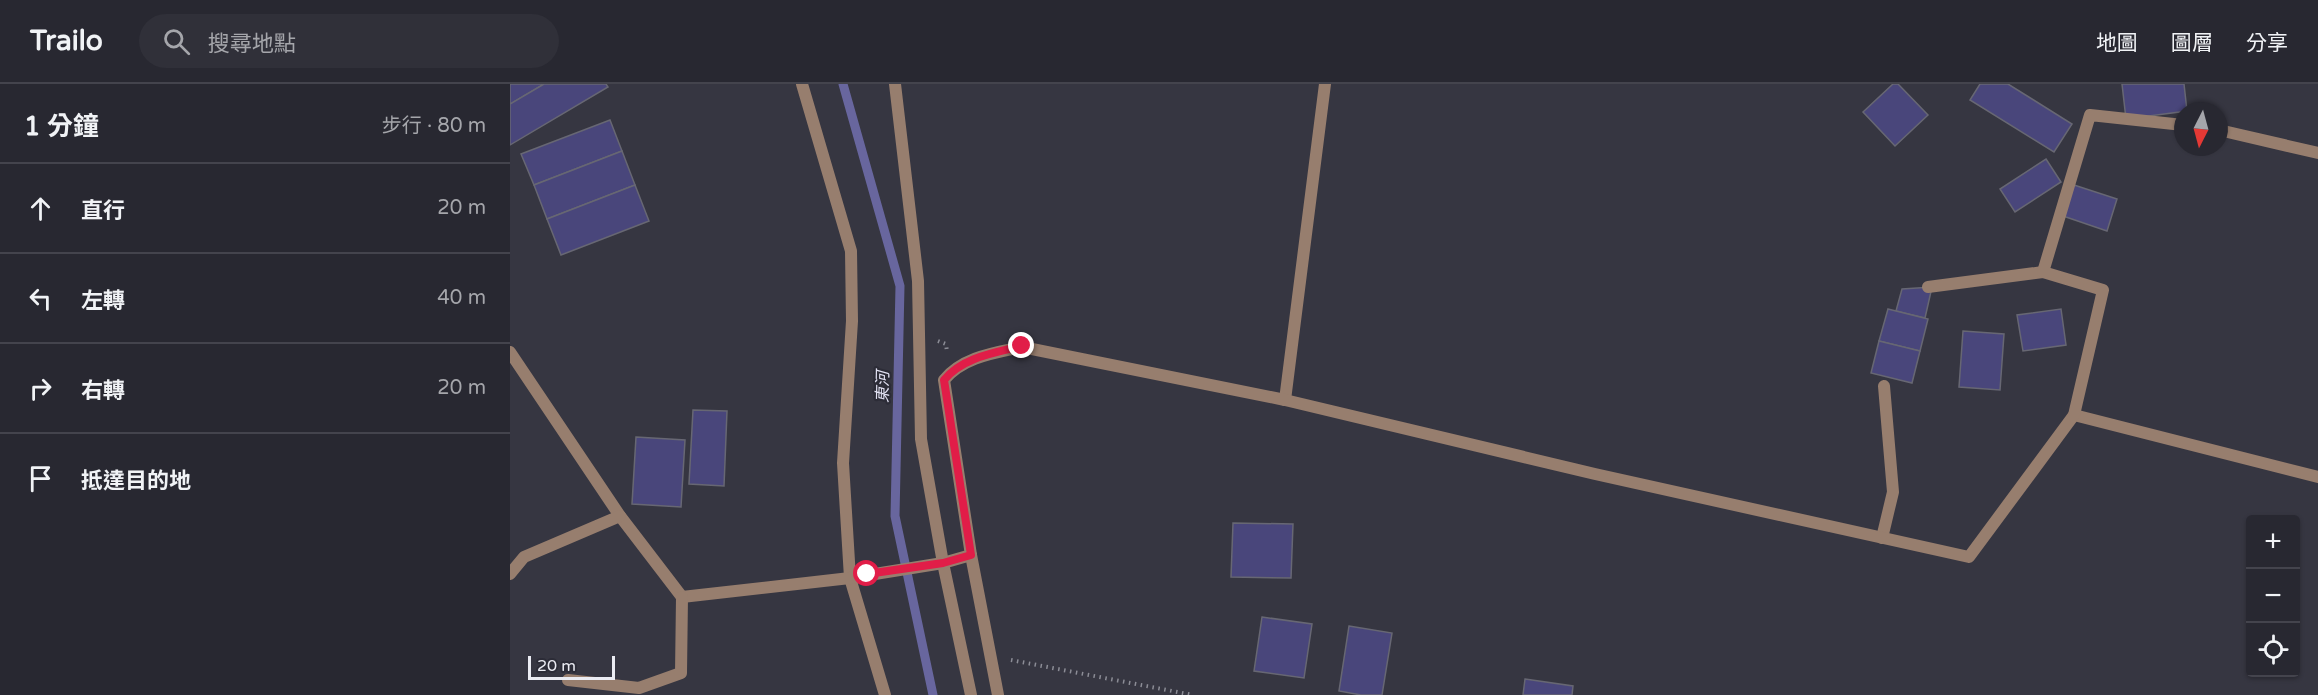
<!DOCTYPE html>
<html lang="zh-TW">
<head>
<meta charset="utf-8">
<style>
  :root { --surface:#282831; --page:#303039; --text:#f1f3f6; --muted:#a5a6ab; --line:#44444d }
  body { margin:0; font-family:"Varela Round","Noto Sans TC",sans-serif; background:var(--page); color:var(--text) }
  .controls { position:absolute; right:18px; bottom:18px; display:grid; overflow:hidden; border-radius:6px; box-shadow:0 2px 4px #0004 }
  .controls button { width:54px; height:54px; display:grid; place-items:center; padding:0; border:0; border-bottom:2px solid var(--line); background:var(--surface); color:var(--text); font:30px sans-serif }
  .compass { position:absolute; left:1664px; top:18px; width:54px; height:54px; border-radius:50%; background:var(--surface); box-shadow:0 2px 4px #0004; rotate:186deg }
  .scale { position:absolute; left:18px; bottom:15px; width:87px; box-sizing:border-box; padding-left:6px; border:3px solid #ebecf3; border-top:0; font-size:16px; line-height:21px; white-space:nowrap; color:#ebecf3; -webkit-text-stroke:4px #2c2c37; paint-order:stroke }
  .stop { position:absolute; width:18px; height:18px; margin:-14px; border:4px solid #e11d48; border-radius:50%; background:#fff }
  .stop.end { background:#e11d48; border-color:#fff; box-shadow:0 2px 6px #0008 }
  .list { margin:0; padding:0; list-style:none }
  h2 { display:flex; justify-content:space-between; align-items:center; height:78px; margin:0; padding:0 24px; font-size:26px }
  h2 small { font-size:20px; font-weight:400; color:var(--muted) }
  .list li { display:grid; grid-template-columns:39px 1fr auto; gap:18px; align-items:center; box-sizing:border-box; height:90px; padding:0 24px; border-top:2px solid var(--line) }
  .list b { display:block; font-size:22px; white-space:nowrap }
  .list em { font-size:20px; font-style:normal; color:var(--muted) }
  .icon { flex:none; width:33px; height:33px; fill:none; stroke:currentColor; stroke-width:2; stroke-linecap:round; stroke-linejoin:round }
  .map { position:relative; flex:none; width:1808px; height:611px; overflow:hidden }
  header { display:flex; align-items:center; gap:36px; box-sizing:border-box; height:84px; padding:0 30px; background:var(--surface); border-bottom:2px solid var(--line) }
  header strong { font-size:28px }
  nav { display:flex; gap:33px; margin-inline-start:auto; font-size:21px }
  .search { width:420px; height:54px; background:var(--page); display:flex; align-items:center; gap:15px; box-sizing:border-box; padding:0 21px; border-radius:33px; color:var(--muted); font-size:22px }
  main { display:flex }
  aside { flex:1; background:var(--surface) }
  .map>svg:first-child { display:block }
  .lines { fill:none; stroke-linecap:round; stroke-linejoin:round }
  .stream { stroke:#68669e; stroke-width:9 }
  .building { fill:#49467b; stroke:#676773; stroke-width:1.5 }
  .path { stroke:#8c8d96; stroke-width:4; stroke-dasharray:1.5 4.5; stroke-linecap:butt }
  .lane { stroke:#977e6e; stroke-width:12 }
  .route { stroke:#e11d48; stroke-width:8 }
  .labels { text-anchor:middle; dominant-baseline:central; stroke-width:4.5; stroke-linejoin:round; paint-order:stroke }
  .water-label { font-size:16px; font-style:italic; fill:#e2e2f3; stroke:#2c2c37 }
</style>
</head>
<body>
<header>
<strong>Trailo</strong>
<div class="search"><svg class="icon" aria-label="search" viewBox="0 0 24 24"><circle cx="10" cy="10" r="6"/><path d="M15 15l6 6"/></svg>搜尋地點</div>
<nav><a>地圖</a><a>圖層</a><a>分享</a></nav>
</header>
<main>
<aside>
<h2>1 分鐘<small>步行 · 80 m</small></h2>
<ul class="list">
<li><svg class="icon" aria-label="ahead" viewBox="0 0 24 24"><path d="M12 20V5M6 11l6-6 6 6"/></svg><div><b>直行</b></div><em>20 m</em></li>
<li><svg class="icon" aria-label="left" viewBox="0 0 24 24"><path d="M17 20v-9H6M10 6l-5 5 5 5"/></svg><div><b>左轉</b></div><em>40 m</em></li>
<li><svg class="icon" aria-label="right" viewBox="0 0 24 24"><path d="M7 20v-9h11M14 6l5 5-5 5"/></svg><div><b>右轉</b></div><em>20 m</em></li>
<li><svg class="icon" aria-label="arrive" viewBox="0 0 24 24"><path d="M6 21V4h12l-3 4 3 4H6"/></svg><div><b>抵達目的地</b></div></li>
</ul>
</aside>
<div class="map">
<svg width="1808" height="611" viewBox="0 0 1808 611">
  <rect width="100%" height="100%" fill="#363641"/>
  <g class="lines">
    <path class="stream" d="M333 0 390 202 385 432 423 611"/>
  </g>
  <g class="building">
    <path d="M0 0H34L0 20Z"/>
    <path d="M34 0H96L98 3 0 61V20Z"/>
    <path d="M1383 0H1388L1418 31 1385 62 1353 28Z"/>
    <path d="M1470 0H1498L1562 40 1544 68 1460 16Z"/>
    <path d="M1612 0H1674L1677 27 1616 35Z"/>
    <path d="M100 36 112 67 24 101 11 70Z"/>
    <path d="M112 67 125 101 37 135 24 101Z"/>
    <path d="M1536 75 1551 98 1505 128 1490 105Z"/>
    <path d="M125 101 139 137 51 171 37 135Z"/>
    <path d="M1564 101 1607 115 1597 147 1553 132Z"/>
    <path d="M1422 203 1415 234 1386 227 1392 205Z"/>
    <path d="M1378 225 1418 235 1410 267 1369 257Z"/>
    <path d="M1551 225 1556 261 1513 267 1507 231Z"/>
    <path d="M1453 247 1494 250 1490 306 1449 303Z"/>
    <path d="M1369 257 1410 267 1402 299 1361 289Z"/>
    <path d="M183 326 217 327 214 402 179 400Z"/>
    <path d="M126 353 175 356 171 423 122 420Z"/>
    <path d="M723 439 783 440 781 494 721 493Z"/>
    <path d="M752 533 802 540 794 594 744 587Z"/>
    <path d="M839 542 882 549 872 611H851L829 607Z"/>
    <path d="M1015 595 1063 602 1062 611H1013Z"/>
  </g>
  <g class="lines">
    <g class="path">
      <path d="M428 257 436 260 437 268"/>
      <path d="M501 576 683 611"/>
    </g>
    <g class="lane">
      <path d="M292 0 341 167 342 237 333 379 340 494 375 611"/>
      <path d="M385 0 408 197 411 355 433 479 461 611"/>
      <path d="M1709 46 1808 69"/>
      <path d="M1418 203 1533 188"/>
      <path d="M0 268 110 432 172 513 340 494 433 479 461 471"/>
      <path d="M775 316 815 0"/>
      <path d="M1564 331 1808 393"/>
      <path d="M1372 454 1383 408 1374 302"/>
      <path d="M0 490 14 473 110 432"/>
      <path d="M58 596 129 604 171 589 172 513"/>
      <path d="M488 611 461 471 434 296C453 273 484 269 512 263L775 316 1085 390 1459 473 1564 331 1593 206 1533 188 1580 31 1673 41"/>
    </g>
  </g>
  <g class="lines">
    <path class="route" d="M357 490 433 479 461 471 434 296C453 273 484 269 512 262"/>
  </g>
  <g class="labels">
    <g class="water-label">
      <text transform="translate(373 303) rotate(-89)">東河</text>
    </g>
  </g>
</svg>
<div class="controls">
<button>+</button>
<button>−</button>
<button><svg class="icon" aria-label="locate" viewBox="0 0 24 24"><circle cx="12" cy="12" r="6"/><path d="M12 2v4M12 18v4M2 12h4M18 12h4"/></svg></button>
</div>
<svg class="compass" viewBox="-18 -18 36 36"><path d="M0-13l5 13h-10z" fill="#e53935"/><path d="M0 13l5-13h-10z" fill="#a5a6ab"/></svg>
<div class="scale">20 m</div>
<div class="stop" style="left:357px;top:490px"></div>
<div class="stop end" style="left:512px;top:262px"></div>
</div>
</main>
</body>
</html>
